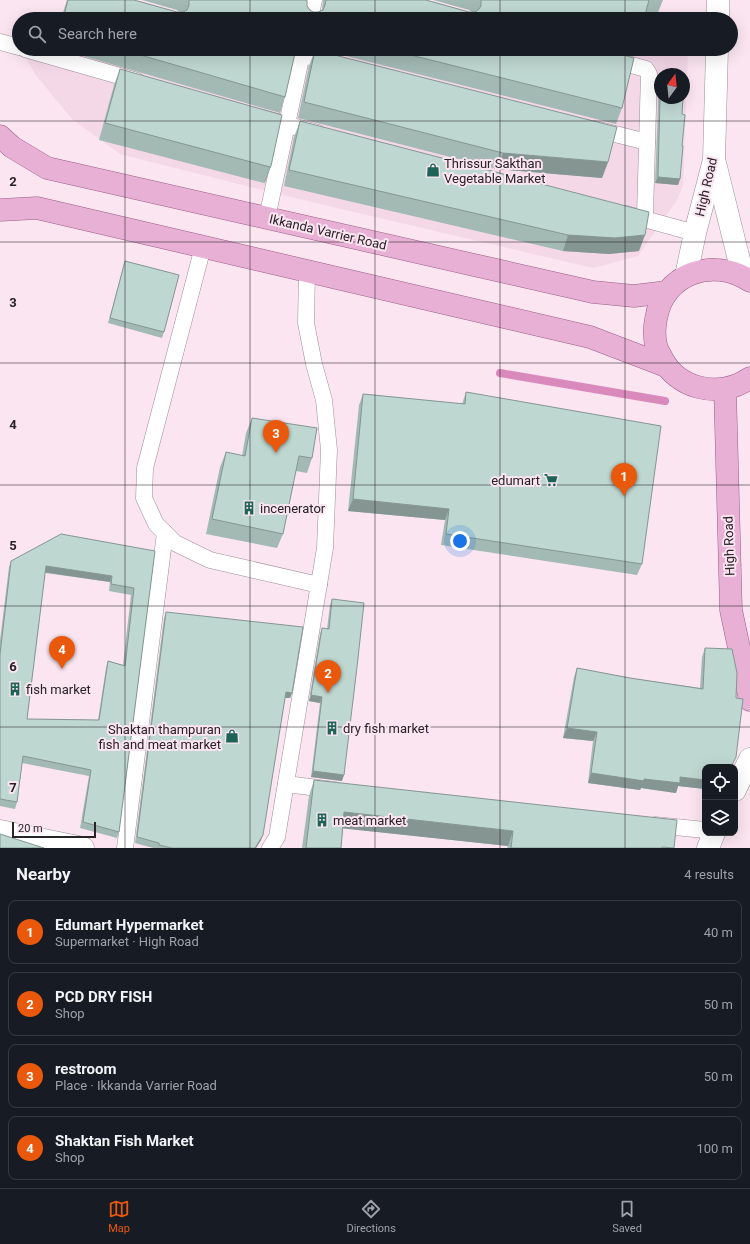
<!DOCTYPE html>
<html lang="en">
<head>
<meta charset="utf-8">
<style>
  :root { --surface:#171b24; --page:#242831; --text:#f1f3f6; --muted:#9ea1a6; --line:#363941; --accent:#ea580c }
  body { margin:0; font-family:Roboto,sans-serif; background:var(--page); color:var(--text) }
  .controls { position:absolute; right:12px; bottom:12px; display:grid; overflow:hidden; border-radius:8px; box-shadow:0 4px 16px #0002 }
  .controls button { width:36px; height:36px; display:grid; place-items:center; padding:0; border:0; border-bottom:1px solid var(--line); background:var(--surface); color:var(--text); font:20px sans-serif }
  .compass { position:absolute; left:654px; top:68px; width:36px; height:36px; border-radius:50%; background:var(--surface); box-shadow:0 4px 16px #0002; rotate:15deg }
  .scale { position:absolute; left:12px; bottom:10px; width:84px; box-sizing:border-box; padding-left:4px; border:2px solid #292226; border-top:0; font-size:11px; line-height:14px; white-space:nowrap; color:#292226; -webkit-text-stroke:3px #fae5f1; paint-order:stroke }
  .you { position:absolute; left:460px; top:541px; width:14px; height:14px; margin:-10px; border:3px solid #fff; border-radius:50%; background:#1a73e8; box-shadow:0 0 0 6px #1a73e833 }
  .badge { display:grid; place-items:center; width:26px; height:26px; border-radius:50%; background:var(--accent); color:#fff; font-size:13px; font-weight:700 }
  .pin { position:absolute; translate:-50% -33px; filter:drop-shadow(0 1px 2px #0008) }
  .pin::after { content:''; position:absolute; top:21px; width:14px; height:12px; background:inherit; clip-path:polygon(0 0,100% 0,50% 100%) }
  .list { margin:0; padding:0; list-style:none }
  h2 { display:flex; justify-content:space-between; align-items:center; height:52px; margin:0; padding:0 16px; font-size:17px }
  h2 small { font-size:13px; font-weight:400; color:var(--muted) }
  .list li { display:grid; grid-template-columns:26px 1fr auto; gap:12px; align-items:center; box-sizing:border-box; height:64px; margin:0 8px 8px; padding:0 8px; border:1px solid var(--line); border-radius:8px }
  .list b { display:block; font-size:15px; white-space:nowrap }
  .list p { margin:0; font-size:13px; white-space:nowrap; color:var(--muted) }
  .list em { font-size:13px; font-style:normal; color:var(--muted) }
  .icon { flex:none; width:22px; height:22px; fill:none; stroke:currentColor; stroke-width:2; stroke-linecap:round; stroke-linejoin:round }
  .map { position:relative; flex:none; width:750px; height:848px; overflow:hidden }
  .search { position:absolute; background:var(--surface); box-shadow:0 4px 16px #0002; left:12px; right:12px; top:12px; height:44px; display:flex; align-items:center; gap:10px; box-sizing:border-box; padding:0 14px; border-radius:22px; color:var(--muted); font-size:15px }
  .sheet { height:340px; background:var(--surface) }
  nav { display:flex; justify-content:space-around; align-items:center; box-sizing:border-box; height:56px; border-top:1px solid var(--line); background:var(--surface); font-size:11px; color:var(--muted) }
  nav a { display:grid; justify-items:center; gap:2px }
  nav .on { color:var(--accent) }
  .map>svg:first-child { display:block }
  .built { fill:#f4d8e8; fill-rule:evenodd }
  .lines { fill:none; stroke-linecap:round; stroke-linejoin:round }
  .stream { stroke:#d989bc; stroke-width:8 }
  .lane-casing { stroke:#a08d98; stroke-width:17 }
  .street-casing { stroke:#a08d98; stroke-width:23 }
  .secondary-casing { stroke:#a08d98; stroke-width:23 }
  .primary-casing { stroke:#9b5c85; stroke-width:23 }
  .lane { stroke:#fff; stroke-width:16 }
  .street { stroke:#fff; stroke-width:22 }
  .secondary { stroke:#fff; stroke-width:22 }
  .primary { stroke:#e8b0d4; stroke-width:22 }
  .wall { fill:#a3b9b3; fill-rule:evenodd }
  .shaded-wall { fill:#859692 }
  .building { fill:#bed7d0; stroke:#859692; fill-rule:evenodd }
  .grid { fill:none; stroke:#292226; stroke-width:1; stroke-opacity:0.55 }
  .labels { text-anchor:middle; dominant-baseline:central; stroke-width:4; stroke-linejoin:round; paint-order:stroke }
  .poi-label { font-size:13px; fill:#292226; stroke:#fae5f1; text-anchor:start }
  .street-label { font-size:13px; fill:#292226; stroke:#fae5f1 }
  .grid-label { font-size:13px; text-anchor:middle; font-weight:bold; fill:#292226; stroke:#fae5f1; stroke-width:4; stroke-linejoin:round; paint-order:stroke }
</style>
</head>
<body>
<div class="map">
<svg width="750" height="848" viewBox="0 0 750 848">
  <rect width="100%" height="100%" fill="#fae5f1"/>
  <path class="built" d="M21 49H688L683 185 677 200 638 256 593 268 286 196 120 154 72 119 35 74ZM660 74H684V98H660Z"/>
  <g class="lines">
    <path class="stream" d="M500 373 665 401"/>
    <g class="lane-casing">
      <g id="lane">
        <path d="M310 19 314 0"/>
        <path d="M0 42 19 47"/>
        <path d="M25 49 137 81"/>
        <path d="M279 49 334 63"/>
        <path d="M573 49 646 69 649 74 645 215 641 218"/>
        <path d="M259 117 318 133"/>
        <path d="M595 129 647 142"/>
        <path d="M626 214 695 233"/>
        <path d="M267 218 303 49"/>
        <path d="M203 247 145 468 144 498 156 524 175 543 210 560 319 585"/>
        <path d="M286 784 334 790"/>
        <path d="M655 825 705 830"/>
        <path d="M125 848 165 533"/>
        <path d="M270 848 277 837 325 548 329 450 324 400 314 364 306 323 307 271"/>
      </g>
    </g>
    <g class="street-casing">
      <path id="street" d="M0 831 83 848"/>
    </g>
    <g class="secondary-casing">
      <g id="secondary">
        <path d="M718 19V0"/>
        <path d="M715 163 743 276"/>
        <path d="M686 276 695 233 714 160 717 49"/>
        <path d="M735 790 750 759"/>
        <path d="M708 848 714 833"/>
      </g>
    </g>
    <g class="primary-casing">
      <g id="primary">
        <path d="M0 136 12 147 47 168 593 292 634 296 667 292"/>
        <path d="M0 210 37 208 590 337 666 366"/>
        <path d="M750 281C713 256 663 274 656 319 654 329 654 339 657 349 659 353 661 356 663 360 670 373 683 383 698 387 717 392 734 389 750 378"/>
        <path d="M725 389 731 610 750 700"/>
      </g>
    </g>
    <use href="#lane" class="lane"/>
    <use href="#street" class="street"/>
    <use href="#secondary" class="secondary"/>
    <use href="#primary" class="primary"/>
  </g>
  <g class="wall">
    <path d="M67 0H134L177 12H180L177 10 142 0H307V6L310 10 313 12H318L322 10 323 0H426L469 12H472L469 10 433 0H663L657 15 645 13 644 19H61Z"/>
    <path d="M59 49H296L285 97 280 113Z"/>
    <path d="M318 49H601L622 108 616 124Z"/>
    <path d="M609 49H635L633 56Z"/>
    <path d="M315 50 608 162 602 178 497 169 298 118 309 66Z"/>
    <path d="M120 69 271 166 265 182 264 183 99 140 114 85Z"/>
    <path d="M660 78V98L682 114V146L680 179 678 185 655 183 659 81Z"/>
    <path d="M300 121 639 251 609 254 563 251 284 186 294 137Z"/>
    <path d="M125 261 164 332 162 338 108 323Z"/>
    <path d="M466 392 642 564 637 575 441 545 445 520 348 511 359 405 363 394 462 404Z"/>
    <path d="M252 418 312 458 307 473 296 471 283 534 277 548 206 534 220 467 226 452 242 456 246 433Z"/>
    <path d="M155 551 119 832 117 838 80 828 89 776 22 763 17 802 15 809 0 806V640L9 567 11 561ZM45 573 110 582 109 591 131 595 123 665 108 661 106 668 98 720 27 719Z"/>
    <path d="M332 599 342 781 311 777 320 703 309 701 320 634 322 628 327 629 330 605Z"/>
    <path d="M166 612 292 693 290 698H285L261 840 256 848H153L135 843 164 618Z"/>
    <path d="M705 648 733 766 705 767V789L678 786 676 793 641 788 640 790 588 783 593 741 563 738 574 677 577 668 630 678 700 688 702 657Z"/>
    <path d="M314 780 674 848H507L508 846 343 828 341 848H302L309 796Z"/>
  </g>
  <g class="shaded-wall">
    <path d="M503 153 608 162 602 178 497 169Z"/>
    <path d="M271 166 265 182 264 183 270 167Z"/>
    <path d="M658 177 680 179 678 185 655 183Z"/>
    <path d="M568 235H645L639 251 609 254 563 251Z"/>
    <path d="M353 499 449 509 445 520 348 511Z"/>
    <path d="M46 566 112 576 110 582 43 572Z"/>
    <path d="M286 692 292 693 290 698H284Z"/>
    <path d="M311 695 322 697 320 703 309 701Z"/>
    <path d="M567 728 597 732 593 741 563 738Z"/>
    <path d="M313 771 344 775 342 781 311 777Z"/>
    <path d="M591 773 644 779 680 777 705 780V789L678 786 676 793 641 788 640 790 588 783Z"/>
    <path d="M344 812 513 831 508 846 339 828Z"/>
    <path d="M263 835 261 840 256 848H255Z"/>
  </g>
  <g class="building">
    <path d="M68 0H134L177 12H183L187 10 189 5V0H307V6L310 10 313 12H318L323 10 325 5 326 0H426L469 12H475L479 9 481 6V0H649L644 19H63Z"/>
    <path d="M120 49H296L285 97Z"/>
    <path d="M387 49H601L634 58 622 108Z"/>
    <path d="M315 50 617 127 608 162 503 153 304 102Z"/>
    <path d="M120 69 282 115 271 166 270 167 105 123Z"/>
    <path d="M660 98H683L682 114 685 115 682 146H683L680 179 658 177Z"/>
    <path d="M300 121 649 212 645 235 615 238 568 235 289 170Z"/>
    <path d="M125 261 179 275 164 332 110 318Z"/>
    <path d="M466 392 661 426 642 564 446 534 449 509 353 499 363 394 465 404Z"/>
    <path d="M252 418 317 428 312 458 299 456 283 534 212 519 226 452 245 456Z"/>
    <path d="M61 534 155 551 119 832 83 822 91 770 23 756 17 802 0 799V654L11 561ZM46 566 112 576 111 584 134 588 125 666 108 661 99 720 27 719Z"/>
    <path d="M332 599 364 603 357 667 344 775 313 771 322 697 311 695 322 628 329 629Z"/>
    <path d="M166 612 303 627 292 693 286 692 263 835 255 848H172L159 845V843L137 837Z"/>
    <path d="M705 648 732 649 737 673 736 698 743 699 736 757 731 767H705V780L680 777V783L644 779V781L591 773 597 732 567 728 577 668 630 678 703 689Z"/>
    <path d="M314 780 677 820 674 848 662 847 661 848H511L513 831 344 812 341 848H306Z"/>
    <path d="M0 834 44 848H0Z"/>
  </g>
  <path class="grid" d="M125 0V19M250 0V19M375 0V19M500 0V19M625 0V19M125 49V848M250 49V848M375 49V848M500 49V848M625 49V848M0 121H750M0 242H750M0 363H750M0 485H750M0 606H750M0 727H750"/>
  <defs>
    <g id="shop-bare" transform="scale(1.08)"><path d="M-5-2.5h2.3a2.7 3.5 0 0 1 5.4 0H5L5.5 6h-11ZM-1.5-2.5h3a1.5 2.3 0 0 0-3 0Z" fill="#1d6356" stroke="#fae5f1" stroke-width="2.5" paint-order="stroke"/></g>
    <g id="supermarket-bare" transform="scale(1.08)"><path d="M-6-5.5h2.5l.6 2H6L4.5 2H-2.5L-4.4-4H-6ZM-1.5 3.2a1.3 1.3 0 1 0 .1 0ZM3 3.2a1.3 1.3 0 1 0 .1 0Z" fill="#1d6356" stroke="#fae5f1" stroke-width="2.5" paint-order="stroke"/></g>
    <g id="building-bare" transform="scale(1.08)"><path d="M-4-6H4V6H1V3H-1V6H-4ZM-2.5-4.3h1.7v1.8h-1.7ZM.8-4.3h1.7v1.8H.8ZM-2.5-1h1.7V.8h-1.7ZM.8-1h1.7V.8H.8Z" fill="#1d6356" stroke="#fae5f1" stroke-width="2.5" paint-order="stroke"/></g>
  </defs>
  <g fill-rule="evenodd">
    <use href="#shop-bare" x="433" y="170"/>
    <use href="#supermarket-bare" x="551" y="480"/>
    <use href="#building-bare" x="249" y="508"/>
    <use href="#building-bare" x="15" y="689"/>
    <use href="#building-bare" x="332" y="728"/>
    <use href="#shop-bare" x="232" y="736"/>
    <use href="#building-bare" x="322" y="820"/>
  </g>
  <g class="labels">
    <g class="poi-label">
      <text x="444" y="163">Thrissur Sakthan<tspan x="444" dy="15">Vegetable Market</tspan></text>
      <text x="540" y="480" text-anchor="end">edumart</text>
      <text x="260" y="508">incenerator</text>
      <text x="26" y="689">fish market</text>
      <text x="343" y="728">dry fish market</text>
      <text x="221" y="729" text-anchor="end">Shaktan thampuran<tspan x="221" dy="15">fish and meat market</tspan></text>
      <text x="333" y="820">meat market</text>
    </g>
    <g class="street-label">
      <text transform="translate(706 187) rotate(-77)">High Road</text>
      <text transform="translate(328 232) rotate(13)">Ikkanda Varrier Road</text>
      <text transform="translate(729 546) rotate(-92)">High Road</text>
    </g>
  </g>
  <g class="grid-label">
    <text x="13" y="186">2</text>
    <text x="13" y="307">3</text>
    <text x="13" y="429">4</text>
    <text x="13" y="550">5</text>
    <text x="13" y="671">6</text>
    <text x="13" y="792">7</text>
  </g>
</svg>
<div class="controls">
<button><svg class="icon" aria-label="locate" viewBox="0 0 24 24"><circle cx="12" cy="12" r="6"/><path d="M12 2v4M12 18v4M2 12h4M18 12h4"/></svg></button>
<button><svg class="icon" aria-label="layers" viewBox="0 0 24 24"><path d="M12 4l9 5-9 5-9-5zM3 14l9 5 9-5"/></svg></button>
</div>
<svg class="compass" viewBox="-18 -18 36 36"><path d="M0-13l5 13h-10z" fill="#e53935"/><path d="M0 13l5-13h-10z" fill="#9ea1a6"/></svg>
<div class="scale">20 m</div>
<div class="you"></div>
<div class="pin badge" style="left:624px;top:496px">1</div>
<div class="pin badge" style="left:328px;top:693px">2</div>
<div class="pin badge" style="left:276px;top:453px">3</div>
<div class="pin badge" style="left:62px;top:669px">4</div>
<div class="search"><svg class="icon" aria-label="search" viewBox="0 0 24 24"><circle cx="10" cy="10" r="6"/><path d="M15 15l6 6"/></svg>Search here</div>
</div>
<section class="sheet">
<h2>Nearby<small>4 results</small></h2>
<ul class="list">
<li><span class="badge">1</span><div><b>Edumart Hypermarket</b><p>Supermarket · High Road</p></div><em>40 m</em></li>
<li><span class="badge">2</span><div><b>PCD DRY FISH</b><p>Shop</p></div><em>50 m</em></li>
<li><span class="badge">3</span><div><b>restroom</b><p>Place · Ikkanda Varrier Road</p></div><em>50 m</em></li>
<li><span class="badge">4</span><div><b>Shaktan Fish Market</b><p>Shop</p></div><em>100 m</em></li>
</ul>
</section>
<nav>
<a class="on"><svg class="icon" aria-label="map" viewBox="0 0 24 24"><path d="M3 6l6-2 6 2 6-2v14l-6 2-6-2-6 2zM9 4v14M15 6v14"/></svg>Map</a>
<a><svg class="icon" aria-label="directions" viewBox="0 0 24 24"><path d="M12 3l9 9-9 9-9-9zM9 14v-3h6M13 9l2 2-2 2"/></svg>Directions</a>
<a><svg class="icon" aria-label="saved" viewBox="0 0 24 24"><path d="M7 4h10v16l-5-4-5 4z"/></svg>Saved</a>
</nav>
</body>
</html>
